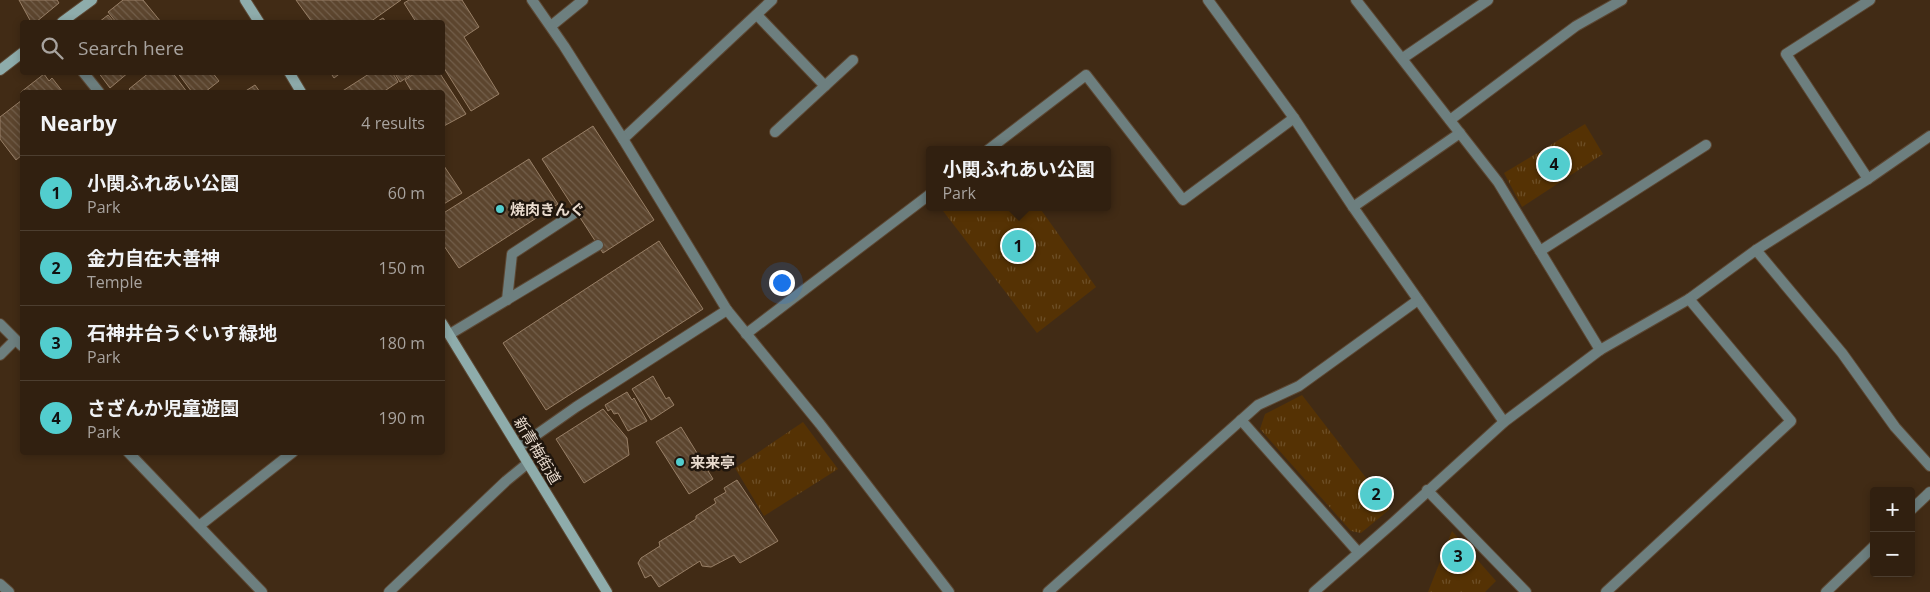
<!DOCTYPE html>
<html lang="en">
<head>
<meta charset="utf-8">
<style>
  :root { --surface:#312010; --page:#392819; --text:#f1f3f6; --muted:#a8a39f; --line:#4c3e30; --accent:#52cdce }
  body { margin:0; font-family:"Open Sans","Noto Sans JP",sans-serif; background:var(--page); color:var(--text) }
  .controls { position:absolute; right:15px; bottom:15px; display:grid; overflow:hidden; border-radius:5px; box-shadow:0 2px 8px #0003 }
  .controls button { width:45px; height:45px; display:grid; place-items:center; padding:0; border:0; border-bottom:1px solid var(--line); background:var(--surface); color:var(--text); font:25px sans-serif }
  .you { position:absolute; left:781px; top:282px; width:18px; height:18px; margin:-12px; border:4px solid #fff; border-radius:50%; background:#1a73e8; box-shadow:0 0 0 8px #1a73e833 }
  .badge { display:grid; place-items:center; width:32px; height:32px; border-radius:50%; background:var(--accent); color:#111; font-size:16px; font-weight:700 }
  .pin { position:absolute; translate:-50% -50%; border:2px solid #fff; box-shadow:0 1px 5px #0006 }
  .popup { position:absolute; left:926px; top:146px; width:185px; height:65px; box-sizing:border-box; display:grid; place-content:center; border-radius:5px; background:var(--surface); filter:drop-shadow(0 1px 4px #0005); font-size:16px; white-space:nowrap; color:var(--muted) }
  .popup b { font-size:19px; color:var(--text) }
  .popup::after { content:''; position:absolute; left:50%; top:100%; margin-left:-10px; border:10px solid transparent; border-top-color:var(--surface) }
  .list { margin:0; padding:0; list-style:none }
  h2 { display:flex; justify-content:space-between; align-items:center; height:65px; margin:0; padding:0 20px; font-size:21px }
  h2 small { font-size:16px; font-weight:400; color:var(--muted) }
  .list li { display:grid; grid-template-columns:32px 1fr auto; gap:15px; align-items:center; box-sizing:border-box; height:75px; padding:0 20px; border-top:1px solid var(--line) }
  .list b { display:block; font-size:19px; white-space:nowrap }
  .list p { margin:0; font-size:16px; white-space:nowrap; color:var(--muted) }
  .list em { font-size:16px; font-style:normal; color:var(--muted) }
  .icon { flex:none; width:28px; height:28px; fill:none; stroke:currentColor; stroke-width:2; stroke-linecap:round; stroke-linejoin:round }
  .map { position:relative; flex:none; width:1930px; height:592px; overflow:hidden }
  .search { position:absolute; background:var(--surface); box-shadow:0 2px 8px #0003; left:20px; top:20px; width:425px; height:55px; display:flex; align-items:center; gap:12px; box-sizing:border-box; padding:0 18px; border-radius:5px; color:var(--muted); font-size:19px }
  .panel { position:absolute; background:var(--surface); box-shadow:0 2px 8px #0003; left:20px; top:90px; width:425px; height:365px; border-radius:5px }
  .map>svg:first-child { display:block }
  .grass { fill:url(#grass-tufts) }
  .building { fill:url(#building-back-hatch); stroke:#987f66 }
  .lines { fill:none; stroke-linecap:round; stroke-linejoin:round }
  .lane-casing { stroke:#5c4733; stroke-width:12 }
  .street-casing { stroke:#5c4733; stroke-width:12 }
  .secondary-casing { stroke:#5c4733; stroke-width:12 }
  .lane { stroke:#6d7f7f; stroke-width:10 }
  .street { stroke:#6d7f7f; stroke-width:10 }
  .secondary { stroke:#8eacab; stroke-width:10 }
  .poi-dot { fill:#52cdce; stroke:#20160d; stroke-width:2 }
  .labels { text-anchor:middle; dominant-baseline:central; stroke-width:5; stroke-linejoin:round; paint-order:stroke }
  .poi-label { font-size:15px; font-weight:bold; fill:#e9dbce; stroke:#20160d; text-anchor:start }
  .street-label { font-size:15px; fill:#e9dbce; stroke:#20160d }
</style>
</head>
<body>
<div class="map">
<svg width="1930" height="592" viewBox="0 0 1930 592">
  <defs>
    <pattern id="grass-tufts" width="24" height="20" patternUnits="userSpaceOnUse" patternTransform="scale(1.25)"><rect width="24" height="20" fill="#553204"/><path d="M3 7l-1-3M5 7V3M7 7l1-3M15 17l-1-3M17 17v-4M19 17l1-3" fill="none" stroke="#6d4f27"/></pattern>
    <pattern id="building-back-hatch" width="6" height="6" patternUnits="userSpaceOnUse" patternTransform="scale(1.25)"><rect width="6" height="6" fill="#5c452e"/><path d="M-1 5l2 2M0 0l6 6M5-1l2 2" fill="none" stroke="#735f4b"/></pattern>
  </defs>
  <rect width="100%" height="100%" fill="#412b15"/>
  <g class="grass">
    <path d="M1585 124 1603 154 1522 207 1504 173Z"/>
    <path d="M940 207H1039L1096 287 1037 333Z"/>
    <path d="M1302 395 1390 509 1361 533 1351 531 1260 429 1265 414Z"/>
    <path d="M803 422 838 469 764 516 735 468Z"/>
    <path d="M1452 531 1496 581 1485 592H1428Z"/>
  </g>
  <g class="building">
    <path d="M19 0H57L59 3 36 22H31Z"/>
    <path d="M123 0H143L161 22H116L108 12Z"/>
    <path d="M296 0H401L370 22H312Z"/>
    <path d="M409 0H462L479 27 464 37 499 94 471 111 442 65V22H416L404 3Z"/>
    <path d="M108 15 114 22H99Z"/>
    <path d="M383 18 386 22H376Z"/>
    <path d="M98 72H129L110 88Z"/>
    <path d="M150 72H172L187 92H132L129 89Z"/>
    <path d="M177 72H212L219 81 205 92H192Z"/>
    <path d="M330 72H342L334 78Z"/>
    <path d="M372 72H392L398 82 383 92H341Z"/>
    <path d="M394 72H415L400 82Z"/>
    <path d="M417 72H439L466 114 442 127V92H412L405 80Z"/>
    <path d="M44 74 49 81 52 78 63 92H22V94L21 92Z"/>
    <path d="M255 85 260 92H244Z"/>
    <path d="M22 100V155L16 160 0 139V117Z"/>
    <path d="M593 126 654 220 603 253 542 159Z"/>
    <path d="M529 159 558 204 459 268 442 243V214Z"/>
    <path d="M442 163 462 193 442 205Z"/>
    <path d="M659 241 703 309 546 410 503 343Z"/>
    <path d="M653 376 666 399 669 397 674 405 651 420 632 389Z"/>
    <path d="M627 392 632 400 634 398 647 421 628 431 618 413 614 414 611 409 608 411 605 405Z"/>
    <path d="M603 409 627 438 629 455 584 483 556 439Z"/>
    <path d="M681 427 713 479 689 494 656 442Z"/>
    <path d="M737 480 778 541 740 563 734 555 711 567 702 566 700 561 659 587 651 575 645 578 638 563 641 558 660 546 659 542 696 519V516L716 503 714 499 726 492 724 488Z"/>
  </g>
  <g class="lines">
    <g class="lane-casing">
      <g id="lane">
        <path d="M757 15 825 86"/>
        <path d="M1403 58 1488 0"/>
        <path d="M83 72 99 92"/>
        <path d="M1450 120 1576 26 1622 0"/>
        <path d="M775 132 853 60"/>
        <path d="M623 139 772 0"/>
        <path d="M1868 179 1786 54 1870 0"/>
        <path d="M507 300 512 254 576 212"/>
        <path d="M450 334 598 245"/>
        <path d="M0 355 15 340"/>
        <path d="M199 526 293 452"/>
      </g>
    </g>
    <g class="street-casing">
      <g id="street">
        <path d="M532 0 564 46 623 139 727 310 820 424 949 592"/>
        <path d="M1208 0 1294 118"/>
        <path d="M1356 0 1498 182 1600 350"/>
        <path d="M551 26 583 0"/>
        <path d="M988 150 1086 75 1183 200 1294 118 1353 207 1504 422"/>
        <path d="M1353 207 1460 133"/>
        <path d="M1756 250 1842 353 1895 427 1930 466"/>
        <path d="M1540 251 1706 145"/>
        <path d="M0 324 22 346"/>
        <path d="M746 334 929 195"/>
        <path d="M1241 420 1358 552"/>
        <path d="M519 447 576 407 727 310"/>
        <path d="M128 452 262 592"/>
        <path d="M1427 490 1526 592"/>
        <path d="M1911 510 1930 492"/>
        <path d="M0 584 9 592"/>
        <path d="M389 592 506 481 528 463"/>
        <path d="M1048 592 1258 405 1299 386 1418 300"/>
        <path d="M1314 592 1394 522 1504 422 1600 350 1689 299 1756 250 1868 179 1930 136"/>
        <path d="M1606 592 1791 421 1689 299"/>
        <path d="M1826 592 1874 546"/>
      </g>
    </g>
    <g class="secondary-casing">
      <g id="secondary">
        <path d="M245 0 259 22"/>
        <path d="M62 22 92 0"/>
        <path d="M0 70 22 53"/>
        <path d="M289 72 301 92"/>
        <path d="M442 323 607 592"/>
      </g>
    </g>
    <use href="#lane" class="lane"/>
    <use href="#street" class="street"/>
    <use href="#secondary" class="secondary"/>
  </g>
  <g class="poi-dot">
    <circle cx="500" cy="209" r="5"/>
    <circle cx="680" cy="462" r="5"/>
  </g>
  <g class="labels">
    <g class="poi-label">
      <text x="510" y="209">焼肉きんぐ</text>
      <text x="690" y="462">来来亭</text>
    </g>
    <g class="street-label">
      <text transform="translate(538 450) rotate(59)">新青梅街道</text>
    </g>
  </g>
</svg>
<div class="controls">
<button>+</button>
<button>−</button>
</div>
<div class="you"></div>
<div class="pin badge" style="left:1018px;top:246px">1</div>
<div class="popup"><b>小関ふれあい公園</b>Park</div>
<div class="pin badge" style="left:1376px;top:494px">2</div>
<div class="pin badge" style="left:1458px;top:556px">3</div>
<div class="pin badge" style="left:1554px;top:164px">4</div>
<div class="search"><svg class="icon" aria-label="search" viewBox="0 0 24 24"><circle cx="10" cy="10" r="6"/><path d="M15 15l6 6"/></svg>Search here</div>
<section class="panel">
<h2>Nearby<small>4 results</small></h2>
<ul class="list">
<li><span class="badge">1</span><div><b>小関ふれあい公園</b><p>Park</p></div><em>60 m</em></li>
<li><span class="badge">2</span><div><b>金力自在大善神</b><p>Temple</p></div><em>150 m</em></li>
<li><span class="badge">3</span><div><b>石神井台うぐいす緑地</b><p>Park</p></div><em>180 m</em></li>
<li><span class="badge">4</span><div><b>さざんか児童遊園</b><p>Park</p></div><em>190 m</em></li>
</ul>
</section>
</div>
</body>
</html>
